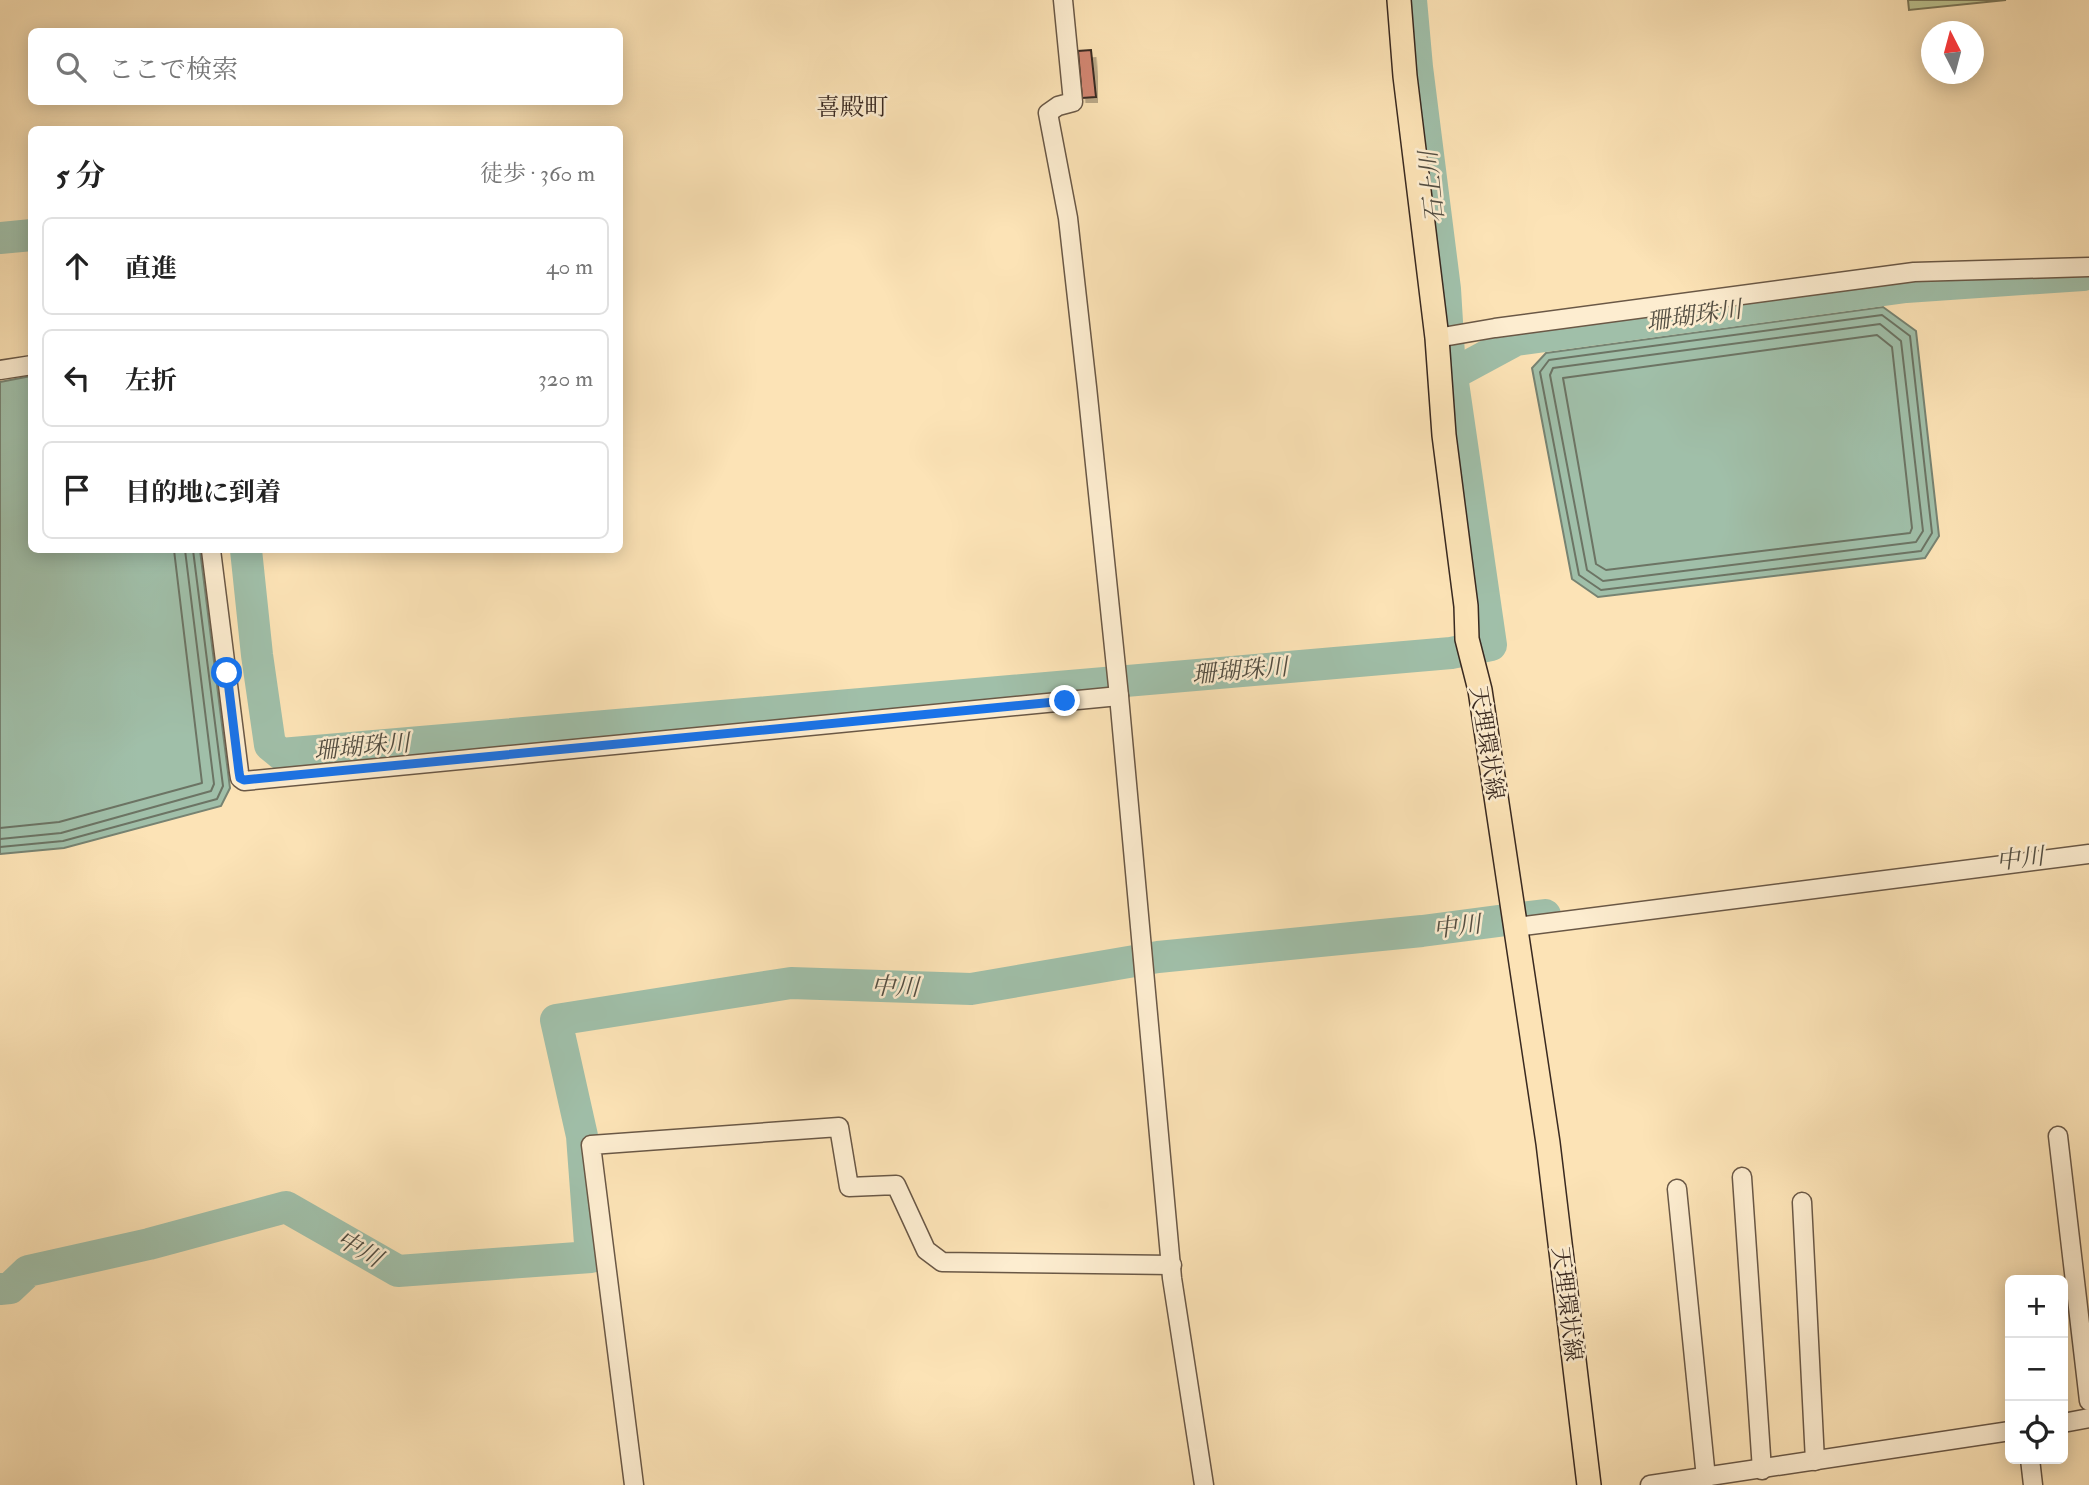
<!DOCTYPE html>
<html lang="ja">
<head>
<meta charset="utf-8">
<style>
  :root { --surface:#fff; --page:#f2f2f2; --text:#222; --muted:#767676; --line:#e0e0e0 }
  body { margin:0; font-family:"IM FELL Double Pica","Noto Serif JP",serif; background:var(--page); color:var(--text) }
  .controls { position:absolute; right:21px; bottom:21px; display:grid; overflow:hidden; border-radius:10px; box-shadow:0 4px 18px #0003 }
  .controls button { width:63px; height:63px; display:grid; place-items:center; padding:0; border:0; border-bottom:2px solid var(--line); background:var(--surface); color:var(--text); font:35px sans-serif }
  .compass { position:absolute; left:1921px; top:21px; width:63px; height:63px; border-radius:50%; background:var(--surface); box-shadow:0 4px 18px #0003; rotate:354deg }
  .stop { position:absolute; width:21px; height:21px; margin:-16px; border:5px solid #1a73e8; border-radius:50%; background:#fff }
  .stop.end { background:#1a73e8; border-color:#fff; box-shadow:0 2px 7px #0008 }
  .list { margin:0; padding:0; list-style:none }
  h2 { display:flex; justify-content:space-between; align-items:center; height:91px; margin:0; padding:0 28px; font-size:30px }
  h2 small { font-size:23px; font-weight:400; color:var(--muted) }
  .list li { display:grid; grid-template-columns:46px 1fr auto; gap:21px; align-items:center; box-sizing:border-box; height:98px; margin:0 14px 14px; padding:0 14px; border:2px solid var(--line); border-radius:10px }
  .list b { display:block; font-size:26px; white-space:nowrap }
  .list em { font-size:23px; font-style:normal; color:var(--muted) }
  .icon { flex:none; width:38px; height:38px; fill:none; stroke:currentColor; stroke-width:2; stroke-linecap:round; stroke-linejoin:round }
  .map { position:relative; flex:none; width:2089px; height:1485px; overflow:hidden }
  .search { position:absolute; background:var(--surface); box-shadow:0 4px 18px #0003; left:28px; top:28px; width:595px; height:77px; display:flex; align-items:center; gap:18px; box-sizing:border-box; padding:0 24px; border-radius:10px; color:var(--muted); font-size:26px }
  .panel { position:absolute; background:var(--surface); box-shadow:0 4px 18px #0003; left:28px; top:126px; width:595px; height:427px; border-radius:10px }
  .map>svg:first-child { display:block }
  .green { fill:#bcc491; stroke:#7a7658; stroke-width:2 }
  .water { fill:#a0bfa9; stroke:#778372; stroke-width:2 }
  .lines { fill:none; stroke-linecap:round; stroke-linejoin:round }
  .shore { stroke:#6c7464; stroke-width:2 }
  .river { stroke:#a0bfa9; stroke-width:32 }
  .building { fill:#d18671; stroke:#392920; stroke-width:2; filter:url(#shadow) }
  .minor-casing { stroke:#6a5846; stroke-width:21 }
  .major-casing { stroke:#392920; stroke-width:26 }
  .minor { stroke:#fdedd0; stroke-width:18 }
  .major { stroke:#fce3b6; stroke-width:23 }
  .route { stroke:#1a73e8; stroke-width:9 }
  .labels { text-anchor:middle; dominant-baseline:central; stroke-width:5; stroke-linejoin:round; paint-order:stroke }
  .street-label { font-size:23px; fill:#392920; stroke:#fdedd0 }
  .neighbourhood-label { font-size:24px; fill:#392920; stroke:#fdedd0 }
  .water-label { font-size:24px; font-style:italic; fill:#534e42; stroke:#fdedd0 }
</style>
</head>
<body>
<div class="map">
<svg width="2089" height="1485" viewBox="0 0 2089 1485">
  <defs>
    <filter id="shadow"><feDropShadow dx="4.5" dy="8" stdDeviation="0" flood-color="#0004"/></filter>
  </defs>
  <rect width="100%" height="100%" fill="#fce3b6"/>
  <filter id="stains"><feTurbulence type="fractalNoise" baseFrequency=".00286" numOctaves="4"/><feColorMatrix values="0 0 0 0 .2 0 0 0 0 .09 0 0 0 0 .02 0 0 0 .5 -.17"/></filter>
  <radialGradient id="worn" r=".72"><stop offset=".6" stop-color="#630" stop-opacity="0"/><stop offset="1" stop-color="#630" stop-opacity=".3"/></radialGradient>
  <path class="green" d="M1908 0H2006L1909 10Z"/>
  <g class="water">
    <path d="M1883 307 1916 331 1939 536 1925 558 1598 597 1572 579 1532 368 1546 353Z"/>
    <path d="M31 376 32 550H200L230 788 221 806 64 848 0 854V382Z"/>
  </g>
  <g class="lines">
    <g class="shore">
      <path d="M1882 315 1910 336 1932 533 1921 551 1601 590 1579 575 1540 372 1549 360Z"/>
      <path d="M1880 324 1901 341 1923 531 1916 542 1603 581 1587 570 1550 375 1553 368Z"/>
      <path d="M1877 335 1892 347 1912 528 1910 533 1606 570 1596 564 1563 378Z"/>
      <path d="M0 828 59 822 202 783 174 550"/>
      <path d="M0 839 61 833 211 791 214 784 185 550"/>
      <path d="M0 847 63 841 217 799 223 786 193 550"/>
    </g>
    <g class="river">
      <path d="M0 238 32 235"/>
      <path d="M1453 374 1516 340 1906 287 2083 275"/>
      <path d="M246 550 257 655 270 745 281 754 1451 653 1491 645 1449 355 1445 289 1417 67 1411 0"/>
      <path d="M0 1289 10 1288 28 1271 149 1244 286 1207 398 1271 591 1257 582 1136 556 1020 791 983 971 989 1158 957 1422 931 1545 915"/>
    </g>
  </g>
  <path class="building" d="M1091 50 1096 97 1082 98 1078 51Z"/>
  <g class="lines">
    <g class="minor-casing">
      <g id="minor">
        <path d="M1063 0 1073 102 1058 106 1048 113 1068 218 1087 387 1119 696 1172 1278 1204 1485"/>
        <path d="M1437 338 1495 328 1914 272 2089 267"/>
        <path d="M0 370 32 365"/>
        <path d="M211 550 239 772 240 778 244 781 1119 696"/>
        <path d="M1516 927 2089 854"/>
        <path d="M2058 1136 2089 1401"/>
        <path d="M1742 1177 1762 1470"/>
        <path d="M1677 1189 1706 1478"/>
        <path d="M1802 1202 1815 1461"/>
        <path d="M2063 1423 2089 1418"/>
        <path d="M2030 1459 2033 1485"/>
        <path d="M634 1485 591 1145 839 1127 849 1187 896 1185 926 1250 942 1262 1172 1265"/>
        <path d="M1650 1485 2010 1431"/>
      </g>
    </g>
    <g class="major-casing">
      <path id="major" d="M1399 0 1405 76 1437 338 1444 435 1466 606 1467 639 1480 690 1548 1143 1589 1485"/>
    </g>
    <use href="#minor" class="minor"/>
    <use href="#major" class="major"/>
  </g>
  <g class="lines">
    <path class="route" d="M227 673 239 772 240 778 244 780 1065 701"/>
  </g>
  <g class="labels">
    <g class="street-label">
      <text transform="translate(1487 743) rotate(81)">天理環状線</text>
      <text transform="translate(1567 1304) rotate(83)">天理環状線</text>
    </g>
    <g class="neighbourhood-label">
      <text x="852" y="107">喜殿町</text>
    </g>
    <g class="water-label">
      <text transform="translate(1432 187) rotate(-96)">石上川</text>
      <text transform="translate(1694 316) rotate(-8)">珊瑚珠川</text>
      <text transform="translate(1240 671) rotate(-5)">珊瑚珠川</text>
      <text transform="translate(362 747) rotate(-5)">珊瑚珠川</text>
      <text transform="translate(2020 859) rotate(-7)">中川</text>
      <text transform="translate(1457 927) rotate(-7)">中川</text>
      <text transform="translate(895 987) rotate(2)">中川</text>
      <text transform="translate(359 1249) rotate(30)">中川</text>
    </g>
  </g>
  <rect width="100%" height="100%" filter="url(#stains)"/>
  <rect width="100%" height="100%" fill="url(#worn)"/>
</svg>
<div class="controls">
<button>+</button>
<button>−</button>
<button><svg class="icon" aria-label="locate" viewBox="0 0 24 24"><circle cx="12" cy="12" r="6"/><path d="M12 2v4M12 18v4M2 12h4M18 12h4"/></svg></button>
</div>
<svg class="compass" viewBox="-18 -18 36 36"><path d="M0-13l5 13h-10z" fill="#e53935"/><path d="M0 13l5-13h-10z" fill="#767676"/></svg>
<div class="stop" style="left:227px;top:673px"></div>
<div class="stop end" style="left:1065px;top:701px"></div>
<div class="search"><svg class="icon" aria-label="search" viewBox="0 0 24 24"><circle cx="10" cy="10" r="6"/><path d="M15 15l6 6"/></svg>ここで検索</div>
<section class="panel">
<h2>5 分<small>徒歩 · 360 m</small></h2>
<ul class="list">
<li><svg class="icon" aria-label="ahead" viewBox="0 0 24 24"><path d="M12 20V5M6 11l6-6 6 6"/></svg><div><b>直進</b></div><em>40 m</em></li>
<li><svg class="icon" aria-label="left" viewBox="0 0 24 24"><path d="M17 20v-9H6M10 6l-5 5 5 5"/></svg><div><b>左折</b></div><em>320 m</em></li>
<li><svg class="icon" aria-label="arrive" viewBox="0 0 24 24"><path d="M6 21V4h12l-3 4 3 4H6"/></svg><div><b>目的地に到着</b></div></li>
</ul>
</section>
</div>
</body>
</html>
